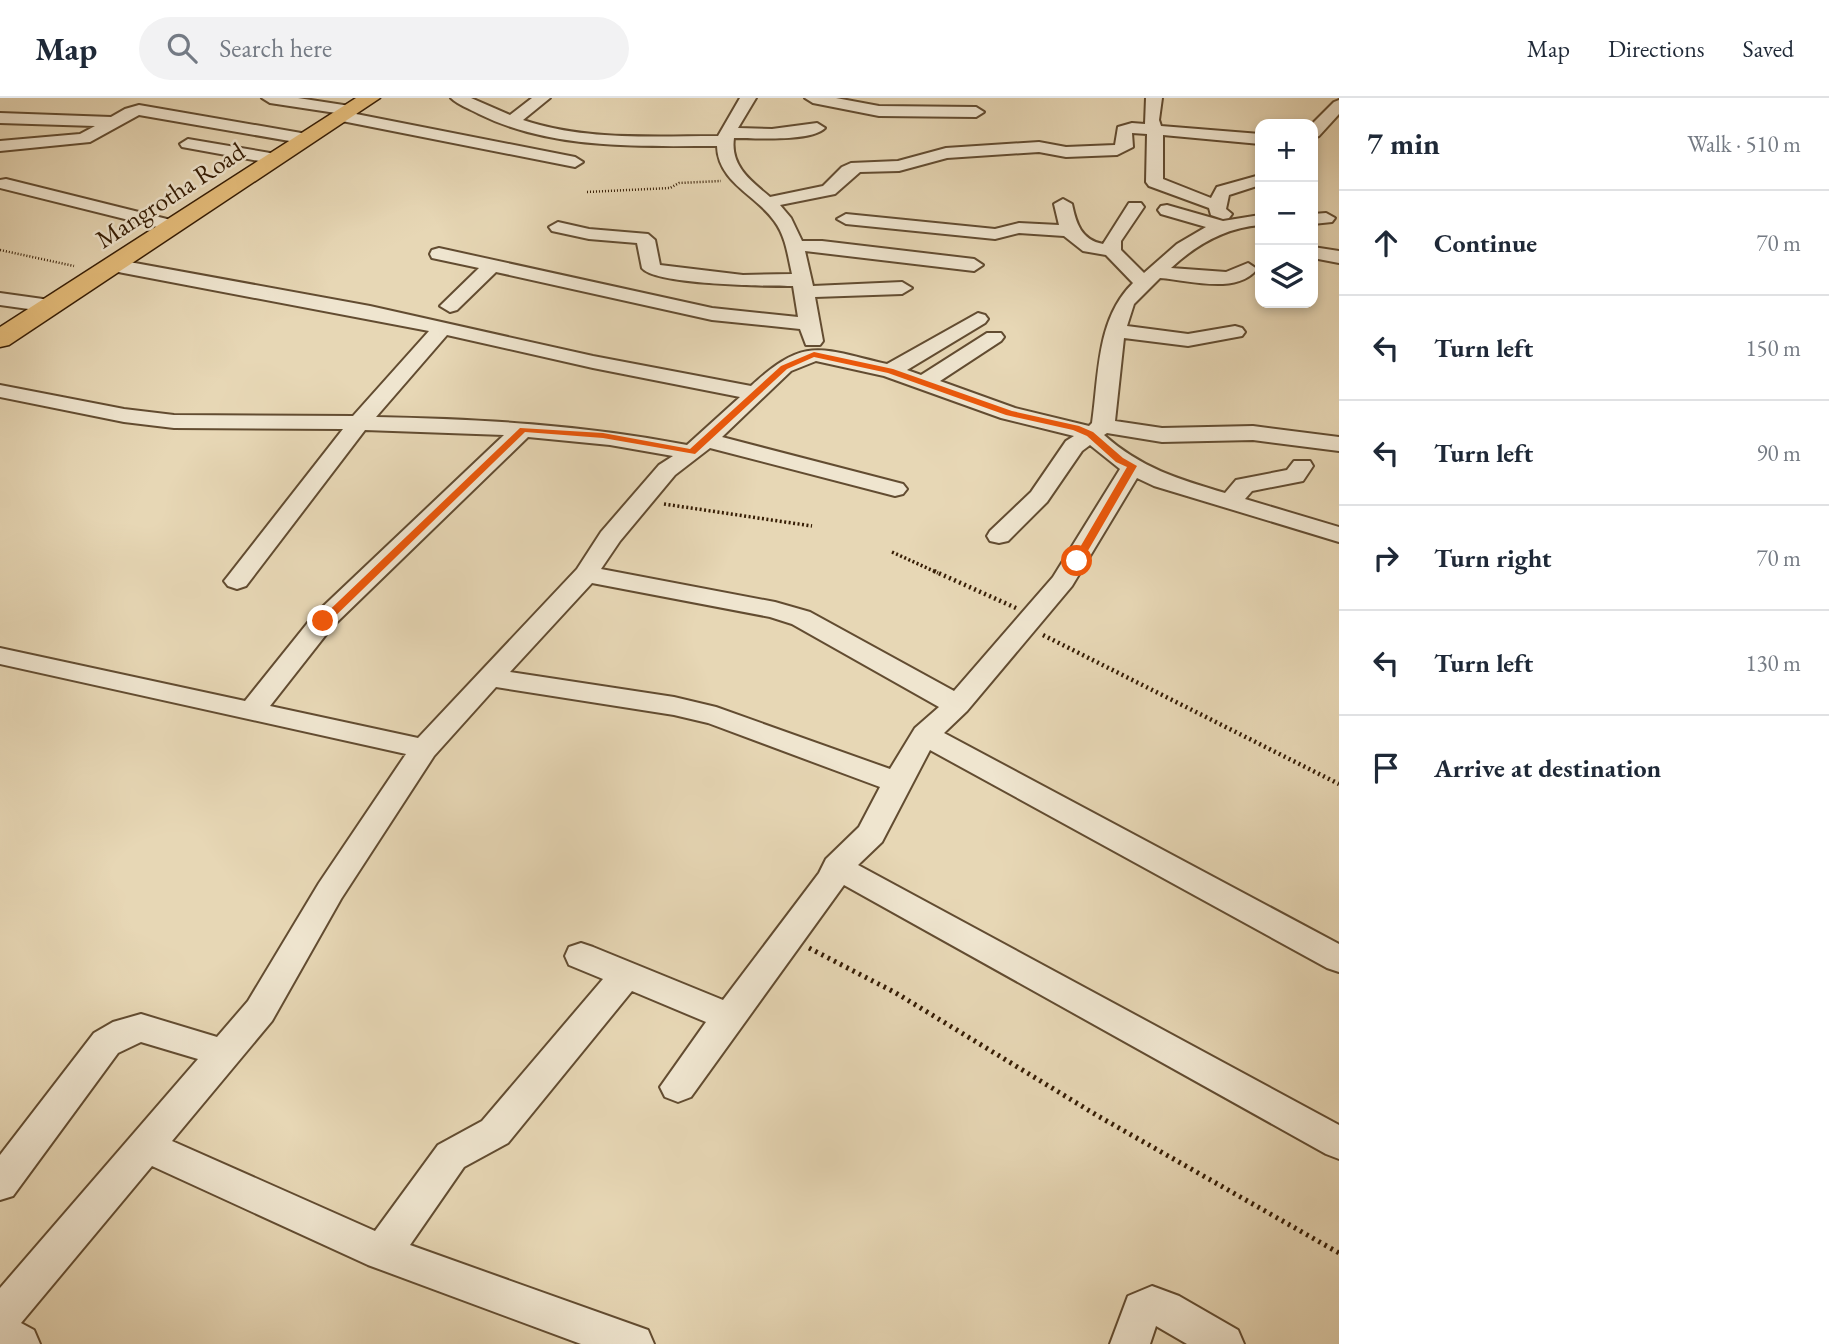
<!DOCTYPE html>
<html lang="en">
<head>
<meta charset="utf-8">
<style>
  :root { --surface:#fff; --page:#f2f2f3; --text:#1f2937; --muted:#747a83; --line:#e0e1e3 }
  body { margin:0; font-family:"EB Garamond",serif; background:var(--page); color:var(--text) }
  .controls { position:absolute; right:21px; top:21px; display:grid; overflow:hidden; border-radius:14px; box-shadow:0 4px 10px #0003 }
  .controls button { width:63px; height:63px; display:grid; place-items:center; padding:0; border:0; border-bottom:2px solid var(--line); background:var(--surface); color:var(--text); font:35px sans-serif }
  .stop { position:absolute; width:21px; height:21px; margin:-16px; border:5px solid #ea580c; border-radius:50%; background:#fff }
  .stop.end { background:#ea580c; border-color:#fff; box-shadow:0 2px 7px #0008 }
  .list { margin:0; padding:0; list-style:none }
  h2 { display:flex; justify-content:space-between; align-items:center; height:91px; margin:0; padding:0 28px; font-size:30px }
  h2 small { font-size:23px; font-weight:400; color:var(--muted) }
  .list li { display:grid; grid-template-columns:46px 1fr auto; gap:21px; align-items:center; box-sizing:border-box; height:105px; padding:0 28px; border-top:2px solid var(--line) }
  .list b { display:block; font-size:26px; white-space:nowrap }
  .list em { font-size:23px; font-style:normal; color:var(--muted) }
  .icon { flex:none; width:38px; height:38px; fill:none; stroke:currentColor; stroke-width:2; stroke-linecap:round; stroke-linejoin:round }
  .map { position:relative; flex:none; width:1339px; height:1246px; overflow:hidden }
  header { display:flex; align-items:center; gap:42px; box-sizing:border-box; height:98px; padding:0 35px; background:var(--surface); border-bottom:2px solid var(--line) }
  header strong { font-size:33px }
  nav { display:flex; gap:38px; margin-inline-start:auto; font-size:24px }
  .search { width:490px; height:63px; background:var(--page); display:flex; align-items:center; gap:18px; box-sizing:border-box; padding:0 24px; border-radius:38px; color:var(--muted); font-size:26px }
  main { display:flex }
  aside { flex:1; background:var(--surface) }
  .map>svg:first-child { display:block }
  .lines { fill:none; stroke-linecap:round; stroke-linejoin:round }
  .minor-casing { stroke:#624c31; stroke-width:4 }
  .major-casing { stroke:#361d05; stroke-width:3 }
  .path-far3 { stroke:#361d05; stroke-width:2.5; stroke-dasharray:1 2; stroke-linecap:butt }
  .path-far2 { stroke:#361d05; stroke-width:3.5; stroke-dasharray:2 2.5; stroke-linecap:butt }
  .path-far1 { stroke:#361d05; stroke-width:4.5; stroke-dasharray:2 3.5; stroke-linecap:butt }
  .path { stroke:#361d05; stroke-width:5; stroke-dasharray:2.5 4.5; stroke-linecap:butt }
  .minor { fill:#efe5cf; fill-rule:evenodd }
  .major { fill:#e4bc7a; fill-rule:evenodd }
  .route { fill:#ea580c }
  .labels { text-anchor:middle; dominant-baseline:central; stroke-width:5; stroke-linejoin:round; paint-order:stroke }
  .far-street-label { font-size:26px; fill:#361d05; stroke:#efe5cf }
</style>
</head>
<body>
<header>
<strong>Map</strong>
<div class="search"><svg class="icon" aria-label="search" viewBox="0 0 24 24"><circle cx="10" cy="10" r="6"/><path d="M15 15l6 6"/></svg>Search here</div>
<nav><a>Map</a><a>Directions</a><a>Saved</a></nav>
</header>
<main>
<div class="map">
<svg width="1339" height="1246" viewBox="0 0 1339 1246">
  <rect width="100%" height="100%" fill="#e7d7b5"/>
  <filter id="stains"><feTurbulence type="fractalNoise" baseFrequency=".00286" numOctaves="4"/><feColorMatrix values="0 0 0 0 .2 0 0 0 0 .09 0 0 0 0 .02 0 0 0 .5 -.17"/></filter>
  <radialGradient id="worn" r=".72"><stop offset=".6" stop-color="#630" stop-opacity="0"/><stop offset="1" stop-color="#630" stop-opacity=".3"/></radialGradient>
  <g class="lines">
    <g class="minor-casing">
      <g id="minor">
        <path d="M262 0H298L350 8 356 10 358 13 356 16 575 59 583 64 575 69 342 23 336 21V15L270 5Z"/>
        <path d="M451 0H471L510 17 532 0H550L523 22C585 43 655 38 718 38L740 0H756L738 30 772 31 817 25 825 30C811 44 755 40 734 40 730 68 751 83 770 99L823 88 842 69 851 65 898 63 946 50 1039 44 1066 49 1115 47 1118 29 1132 25 1145 26 1146 0H1162L1159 22 1161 28 1260 36V46L1163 37V81L1211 100 1217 89 1260 77V87L1229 97 1226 111 1232 116 1229 120 1223 121 1211 117 1209 110 1149 88 1146 84 1147 36 1132 35 1133 49 1117 57 1066 59 1039 54 947 60 899 73 860 74 835 96 780 107 791 120 802 143H822L974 161 983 167 974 173 805 153 813 188 902 184 912 190 902 196 815 199 823 243 820 247H806L800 231 712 222 496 174 457 212 450 214 440 208 479 170 432 160 430 156 432 152 439 150 712 210 798 219 793 188C768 188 655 187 642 170L637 145 589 141 552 133 549 129 558 124 589 131 648 136 655 142 660 167 743 177 792 176C788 159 786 139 775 124 757 97 718 85 717 48 638 48 552 52 479 16 470 11 458 7 451 0Z"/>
        <path d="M805 0H836L879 8 976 9 984 14 976 19 879 18 813 5Z"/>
        <path d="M1339 2V16L1319 38 1313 40 1312 26 1334 4Z"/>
        <path d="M139 7 307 36 315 41 307 46 139 17 90 44 0 53V43L80 36 95 28 0 25V15L111 19 125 11Z"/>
        <path d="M188 41 276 56 284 61 276 66 182 49 180 46Z"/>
        <path d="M6 81 179 124 182 128 173 133 0 90V82Z"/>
        <path d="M1063 101 1072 106C1076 125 1081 142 1103 146L1129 105H1141L1144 109 1121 143V152L1144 175 1177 146 1206 129 1161 116 1158 112 1161 108 1167 107 1223 123 1260 117V127C1225 130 1197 146 1171 170L1226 174 1248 165 1257 171C1237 197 1188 182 1160 180L1134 206 1127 228 1188 236 1235 228 1242 230 1245 234 1242 238 1188 248 1124 240 1115 323 1162 330 1253 328 1339 339V353L1253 342 1162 344 1107 335 1104 337C1141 370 1178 381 1225 395L1236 382 1287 372 1294 363H1310L1313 368 1303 383 1252 393 1245 401 1339 429V444L1154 388 1137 380 1072 488 967 613 944 635 1339 846V874L1327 870 930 652 882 744 858 767 1339 1027V1061L1326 1056 844 787 691 999 678 1004 665 999 660 989 706 924 632 893 508 1045 464 1069 410 1147 648 1232 654 1246H581L368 1167 152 1068 21 1225 34 1232 40 1246H0V1190L198 961 141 944 118 955 13 1098 0 1102V1057L94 935 113 924 141 916 217 939 248 903 319 785 406 656 0 566V550L245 603 314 517 504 337 365 332 246 488 237 491 228 488 224 483 228 478 343 331 174 330 124 324 0 299V287L124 311 174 317 353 318 429 233 113 173 106 171 104 167 106 163 113 161 370 208 593 258 751 288C806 237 820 251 887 266L978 215 985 217 988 221 985 225 907 272 921 277 987 235H1001L1004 239 1001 243 940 283 1015 310 1089 328 1092 325C1099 278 1096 221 1133 185L1106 157 1083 153 1064 138 1019 135 995 141 846 126 837 121 846 116 995 131 1019 125 1059 127 1054 106ZM447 237 593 270 740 299 687 347C584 327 481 321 376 319ZM816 263 884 278 1001 320 1074 338 1066 343 1031 394 990 433 987 438 990 443 999 445 1008 443 1047 404 1082 353 1090 347 1120 371 1053 479 954 593 810 514 775 504 601 471 620 443 675 377 710 350 895 398 903 396 907 391 903 386 722 339 791 273ZM528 339 610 347 673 358 659 367 601 434 577 471 418 640 270 608 332 529ZM592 485 770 519 792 526 939 609 915 630 890 671 716 609 674 599 510 574ZM496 589 674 617 708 625 880 689 859 729 826 761 819 775 723 902 593 849 581 845 569 849 565 858 569 867 603 881 482 1023 438 1047 375 1133 172 1043 272 923 341 801 434 658Z"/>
        <path d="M1326 115 1335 120 1332 124 1313 126V116Z"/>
        <path d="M1313 149 1339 153V165L1313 160Z"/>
        <path d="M0 195 50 202 60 208 50 214 0 207Z"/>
        <path d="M1152 1188 1179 1198 1238 1232 1244 1246H1187L1156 1228 1150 1246H1110L1128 1198Z"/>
      </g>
    </g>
    <g class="major-casing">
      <path id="major" d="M356 0H380L9 247 0 249V229Z"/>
    </g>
    <g class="path-far3">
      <path d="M587 94 670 90 679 85 721 83"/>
      <path d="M0 152 74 168"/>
    </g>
    <g class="path-far2">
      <path d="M664 406 812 428"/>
      <path d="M892 454 938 475"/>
    </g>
    <g class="path-far1">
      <path d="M934 473 1016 510"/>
      <path d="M1043 537 1339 686"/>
    </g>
    <path class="path" d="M809 850 896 895 1098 1018 1339 1155"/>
    <use href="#minor" class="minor"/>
    <use href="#major" class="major"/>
  </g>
  <path class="route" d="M814 254 893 271 1012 313 1079 328 1093 334 1123 360 1137 368 1082 463 1073 465 1072 463 1127 369 1116 364 1087 338 1073 332 1006 317 888 275 814 259 787 271 695 356 603 340 525 334 327 526 318 523 520 330 603 335 690 351 781 268Z"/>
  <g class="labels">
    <g class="far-street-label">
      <text transform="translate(170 97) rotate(-33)">Mangrotha Road</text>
    </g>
  </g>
  <rect width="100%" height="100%" filter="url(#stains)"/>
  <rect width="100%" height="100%" fill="url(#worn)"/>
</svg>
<div class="controls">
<button>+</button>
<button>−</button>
<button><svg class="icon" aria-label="layers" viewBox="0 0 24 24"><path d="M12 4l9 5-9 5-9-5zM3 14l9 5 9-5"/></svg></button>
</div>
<div class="stop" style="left:1077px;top:463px"></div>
<div class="stop end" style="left:323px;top:523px"></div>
</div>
<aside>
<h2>7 min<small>Walk · 510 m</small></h2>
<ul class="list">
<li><svg class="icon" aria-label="ahead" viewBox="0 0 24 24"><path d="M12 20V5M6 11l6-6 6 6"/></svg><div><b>Continue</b></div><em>70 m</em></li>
<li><svg class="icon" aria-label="left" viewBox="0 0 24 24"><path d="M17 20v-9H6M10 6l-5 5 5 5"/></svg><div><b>Turn left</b></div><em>150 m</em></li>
<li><svg class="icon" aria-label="left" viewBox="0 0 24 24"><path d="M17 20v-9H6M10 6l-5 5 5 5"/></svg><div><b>Turn left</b></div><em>90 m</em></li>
<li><svg class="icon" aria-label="right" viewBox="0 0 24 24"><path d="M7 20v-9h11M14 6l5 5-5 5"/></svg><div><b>Turn right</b></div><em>70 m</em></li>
<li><svg class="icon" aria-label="left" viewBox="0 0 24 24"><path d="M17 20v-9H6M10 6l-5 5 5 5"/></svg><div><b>Turn left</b></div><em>130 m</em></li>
<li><svg class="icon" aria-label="arrive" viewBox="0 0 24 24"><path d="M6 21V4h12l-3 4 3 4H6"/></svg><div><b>Arrive at destination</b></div></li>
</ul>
</aside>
</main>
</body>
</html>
